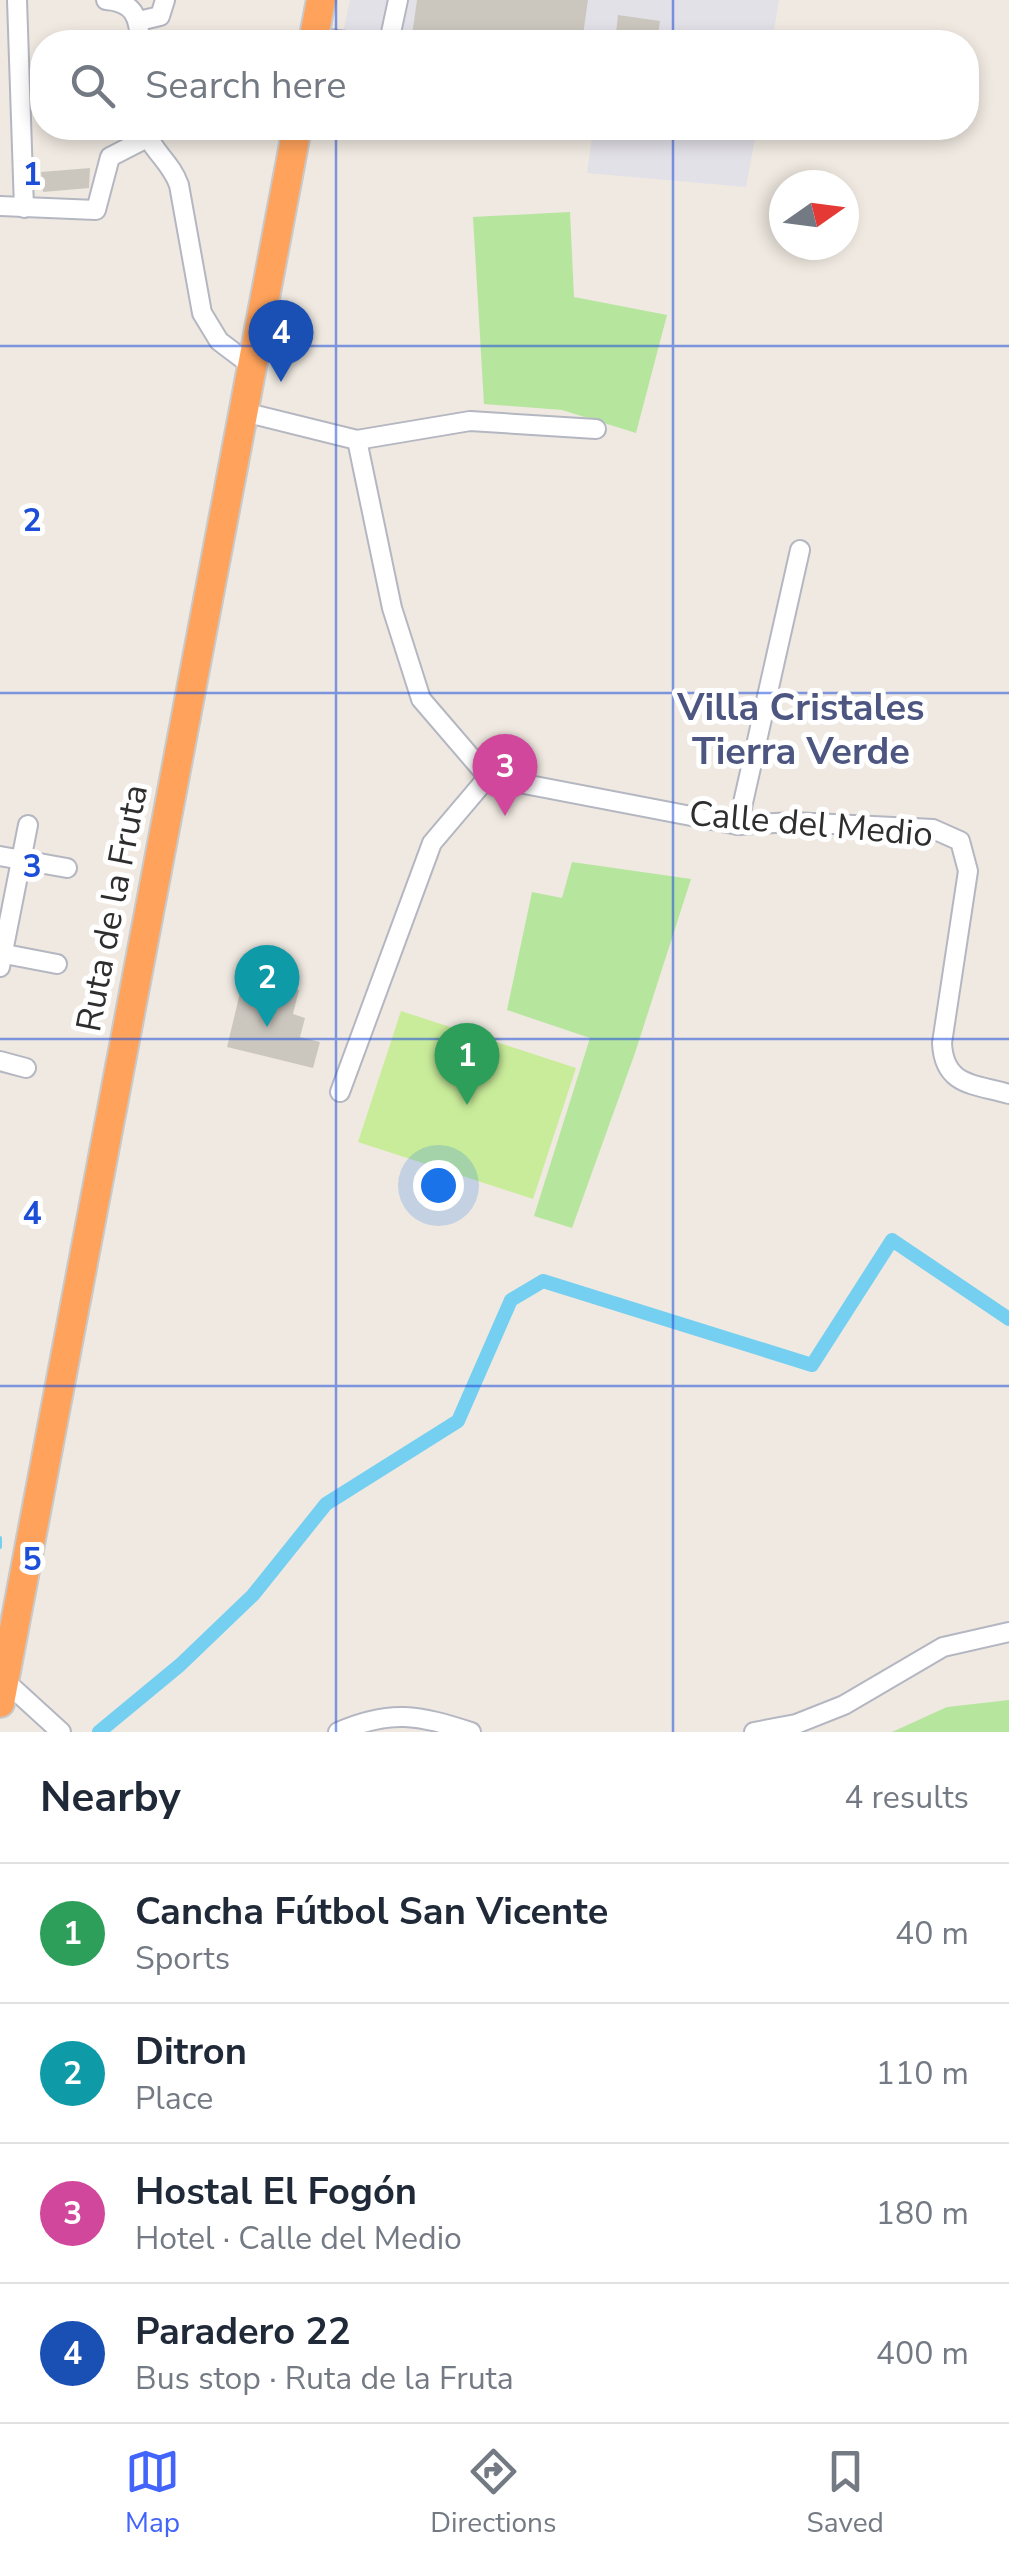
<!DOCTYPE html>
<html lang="en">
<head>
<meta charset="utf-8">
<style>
  :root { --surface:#fff; --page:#f6f6f7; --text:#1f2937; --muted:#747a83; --line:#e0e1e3; --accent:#4264fb }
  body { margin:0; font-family:"Nunito Sans",sans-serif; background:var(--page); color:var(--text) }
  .compass { position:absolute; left:769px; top:170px; width:90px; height:90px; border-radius:50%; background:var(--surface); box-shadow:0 5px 15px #0003; rotate:76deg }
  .you { position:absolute; left:438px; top:1185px; width:35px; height:35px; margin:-25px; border:8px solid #fff; border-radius:50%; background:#1a73e8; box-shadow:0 0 0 15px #1a73e833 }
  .badge { display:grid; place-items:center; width:65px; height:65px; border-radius:50%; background:var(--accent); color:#fff; font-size:32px; font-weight:700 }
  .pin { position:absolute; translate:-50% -82px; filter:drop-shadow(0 2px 5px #0008) }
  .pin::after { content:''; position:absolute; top:52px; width:35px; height:30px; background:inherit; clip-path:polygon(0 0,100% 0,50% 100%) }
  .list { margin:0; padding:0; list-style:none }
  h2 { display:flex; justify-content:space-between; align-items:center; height:130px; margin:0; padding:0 40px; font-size:42px }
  h2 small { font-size:32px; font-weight:400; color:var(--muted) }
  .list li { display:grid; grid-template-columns:65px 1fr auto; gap:30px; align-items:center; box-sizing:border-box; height:140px; padding:0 40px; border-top:2px solid var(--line) }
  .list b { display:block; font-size:38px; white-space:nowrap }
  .list p { margin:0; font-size:32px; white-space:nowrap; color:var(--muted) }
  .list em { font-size:32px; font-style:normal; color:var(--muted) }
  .icon { flex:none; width:55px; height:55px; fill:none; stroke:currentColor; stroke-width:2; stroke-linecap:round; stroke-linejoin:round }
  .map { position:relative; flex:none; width:1009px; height:1732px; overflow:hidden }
  .search { position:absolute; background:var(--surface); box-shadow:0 5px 15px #0003; left:30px; right:30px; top:30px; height:110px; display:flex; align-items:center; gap:25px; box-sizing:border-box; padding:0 35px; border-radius:40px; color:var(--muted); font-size:38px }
  .sheet { height:690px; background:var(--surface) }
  nav { display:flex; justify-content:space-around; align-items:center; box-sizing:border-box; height:140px; border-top:2px solid var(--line); background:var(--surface); font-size:28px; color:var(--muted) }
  nav a { display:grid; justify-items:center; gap:5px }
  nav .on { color:var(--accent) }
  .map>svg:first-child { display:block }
  .industrial { fill:#e3e1e8 }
  .green { fill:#b6e59e }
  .pitch { fill:#c9ec9a }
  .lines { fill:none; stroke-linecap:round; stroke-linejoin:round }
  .stream { stroke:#75cff0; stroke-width:4 }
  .canal { stroke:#75cff0; stroke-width:14 }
  .building { fill:#cbc7bf }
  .minor-casing { stroke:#b4b7c1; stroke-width:22 }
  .highway-casing { stroke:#c9c9c9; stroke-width:32 }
  .minor { stroke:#fff; stroke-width:18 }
  .highway { stroke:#ffa35c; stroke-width:28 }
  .grid { fill:none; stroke:#1d4ed8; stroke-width:2.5; stroke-opacity:0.55 }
  .labels { text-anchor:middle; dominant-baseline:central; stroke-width:10; stroke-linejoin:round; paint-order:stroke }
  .street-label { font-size:35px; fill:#2e2e2e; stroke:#fff }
  .neighbourhood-label { font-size:38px; font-weight:bold; fill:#4d5680; stroke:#fff }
  .grid-label { font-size:32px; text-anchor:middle; font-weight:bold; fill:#1d4ed8; stroke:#fff; stroke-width:10; stroke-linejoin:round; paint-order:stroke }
</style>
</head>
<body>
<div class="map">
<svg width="1009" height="1732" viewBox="0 0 1009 1732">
  <rect width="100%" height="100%" fill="#efe9e1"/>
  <g class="industrial">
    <path d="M350 0H779L772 42H341Z"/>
    <path d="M561 128H757L746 187 587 173 593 130Z"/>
  </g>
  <g class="green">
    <path d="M570 212 574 297 667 315 636 433 562 410 484 404 473 217Z"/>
    <path d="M572 862 691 879 635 1053 572 1228 534 1216 590 1038 507 1010 532 892 562 898Z"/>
    <path d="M1009 1700V1732H892L947 1707Z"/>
  </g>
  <path class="pitch" d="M401 1011 576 1068 533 1199 358 1142Z"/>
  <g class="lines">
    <path class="stream" d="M0 1538V1547"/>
    <path class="canal" d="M99 1732 180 1665 253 1595 326 1504 458 1421 511 1300 543 1281 812 1365 892 1240 1009 1319"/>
  </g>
  <g class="building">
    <path d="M417 0H588L582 42H411Z"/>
    <path d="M618 15 660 21 657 42H615Z"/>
    <path d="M90 168 89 188 43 192 41 172Z"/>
    <path d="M244 976 299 990 293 1014 305 1018 300 1037 320 1042 313 1068 227 1047Z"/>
  </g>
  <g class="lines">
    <g class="minor-casing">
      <g id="minor">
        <path d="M17 0 24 208"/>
        <path d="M106 0C134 2 139 17 140 42"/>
        <path d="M139 21 160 16 165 0"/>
        <path d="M314 37 354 42"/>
        <path d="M389 42 398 0"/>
        <path d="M144 128C151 150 171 162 179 185L202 313 219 341 252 366"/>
        <path d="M0 206 96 210 110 157 147 138"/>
        <path d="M244 412 357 440 392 608 421 699 488 777 738 825 793 822 933 829 960 841 968 871 942 1043C944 1086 974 1084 1009 1094"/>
        <path d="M357 440 470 421 596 429"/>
        <path d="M738 825 800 550"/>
        <path d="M0 856 67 868"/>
        <path d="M0 953 57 964"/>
        <path d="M0 967 28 825"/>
        <path d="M0 1061 26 1068"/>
        <path d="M340 1092 432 843 488 777"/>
        <path d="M4 1680 61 1732"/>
        <path d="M338 1732C391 1709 418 1715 471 1732"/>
        <path d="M754 1732 796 1724 844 1705 943 1647 1009 1632"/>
      </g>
    </g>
    <g class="highway-casing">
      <g id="highway">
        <path d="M313 42 321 0"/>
        <path d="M0 1703 297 128"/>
      </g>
    </g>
    <use href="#minor" class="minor"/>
    <use href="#highway" class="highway"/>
  </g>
  <path class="grid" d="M336 0V42M673 0V42M336 128V1732M673 128V1732M0 346H1009M0 693H1009M0 1039H1009M0 1386H1009"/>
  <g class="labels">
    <g class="street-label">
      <text transform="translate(811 824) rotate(5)">Calle del Medio</text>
      <text transform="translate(112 908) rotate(-79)">Ruta de la Fruta</text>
    </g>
    <g class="neighbourhood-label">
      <text x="801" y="707">Villa Cristales<tspan x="801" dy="44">Tierra Verde</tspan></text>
    </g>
  </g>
  <g class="grid-label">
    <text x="32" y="185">1</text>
    <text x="32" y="531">2</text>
    <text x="32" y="877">3</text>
    <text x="32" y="1224">4</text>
    <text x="32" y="1570">5</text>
  </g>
</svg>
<svg class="compass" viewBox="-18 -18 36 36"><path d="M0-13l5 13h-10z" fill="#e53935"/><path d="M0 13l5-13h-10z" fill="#747a83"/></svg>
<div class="you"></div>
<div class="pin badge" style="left:467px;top:1105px;background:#2e9e5b">1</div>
<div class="pin badge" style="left:267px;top:1027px;background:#0f9aa8">2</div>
<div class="pin badge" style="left:505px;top:816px;background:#d1479c">3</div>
<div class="pin badge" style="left:281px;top:382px;background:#1a4fb4">4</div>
<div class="search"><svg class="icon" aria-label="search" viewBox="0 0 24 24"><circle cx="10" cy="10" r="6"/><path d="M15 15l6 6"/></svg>Search here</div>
</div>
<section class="sheet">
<h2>Nearby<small>4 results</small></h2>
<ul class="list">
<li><span class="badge" style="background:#2e9e5b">1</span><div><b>Cancha Fútbol San Vicente</b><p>Sports</p></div><em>40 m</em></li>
<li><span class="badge" style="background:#0f9aa8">2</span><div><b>Ditron</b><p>Place</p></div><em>110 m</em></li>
<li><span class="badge" style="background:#d1479c">3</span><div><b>Hostal El Fogón</b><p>Hotel · Calle del Medio</p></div><em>180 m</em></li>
<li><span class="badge" style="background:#1a4fb4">4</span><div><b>Paradero 22</b><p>Bus stop · Ruta de la Fruta</p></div><em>400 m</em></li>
</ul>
</section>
<nav>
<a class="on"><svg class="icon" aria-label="map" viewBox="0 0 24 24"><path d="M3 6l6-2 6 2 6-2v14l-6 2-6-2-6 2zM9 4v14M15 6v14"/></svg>Map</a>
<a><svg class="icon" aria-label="directions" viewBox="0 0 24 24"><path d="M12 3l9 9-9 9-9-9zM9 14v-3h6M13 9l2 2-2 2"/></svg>Directions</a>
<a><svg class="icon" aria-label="saved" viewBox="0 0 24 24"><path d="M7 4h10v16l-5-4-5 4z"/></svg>Saved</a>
</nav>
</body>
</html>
